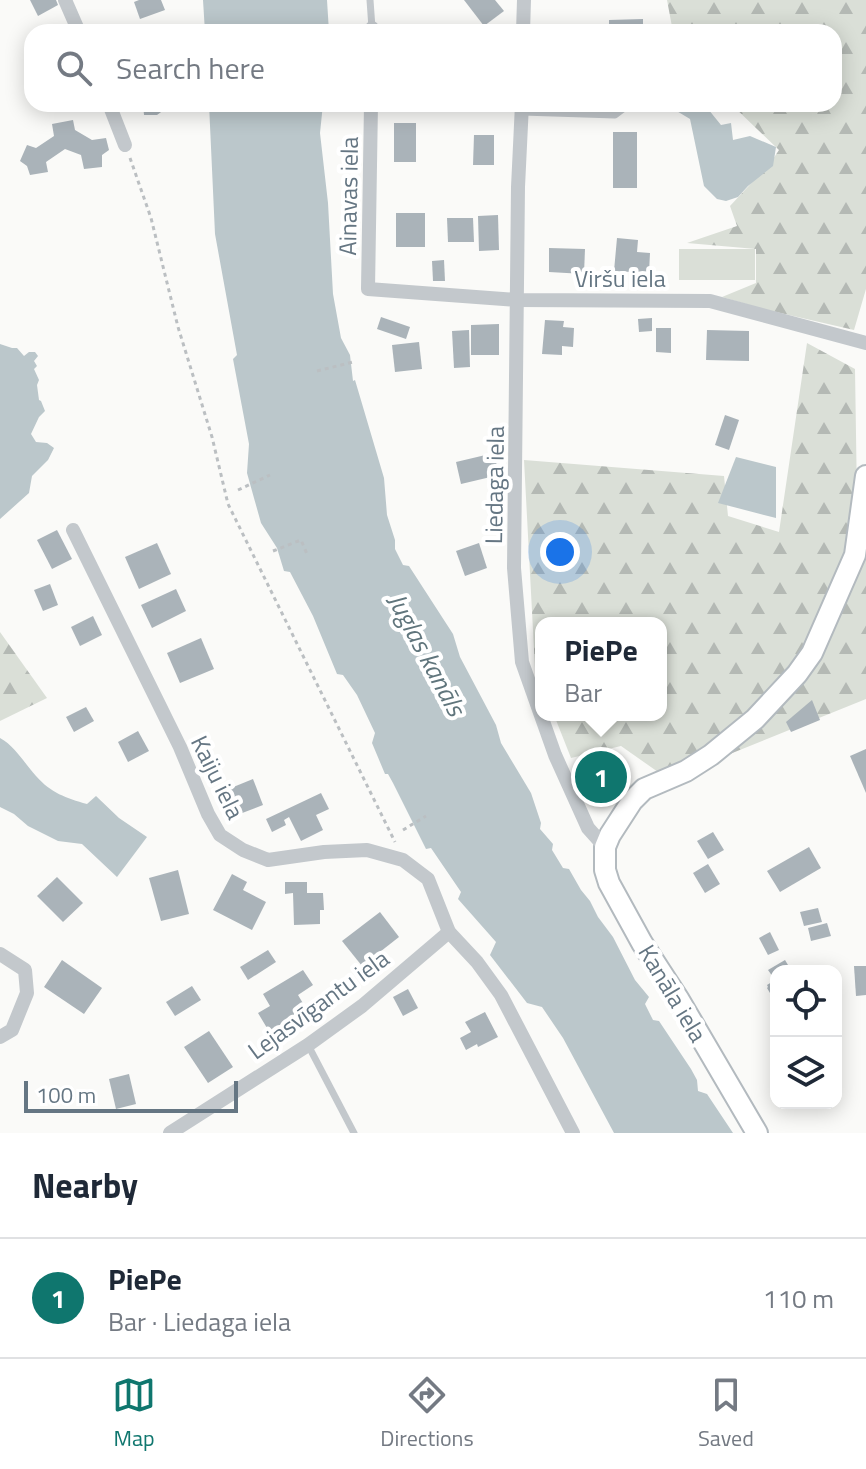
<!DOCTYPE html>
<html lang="en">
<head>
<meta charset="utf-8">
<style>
  :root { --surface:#fff; --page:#f6f6f7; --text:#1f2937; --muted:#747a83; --line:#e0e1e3; --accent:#0f766e }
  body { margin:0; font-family:"Titillium Web",sans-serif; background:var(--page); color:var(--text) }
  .controls { position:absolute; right:24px; bottom:24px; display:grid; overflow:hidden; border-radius:16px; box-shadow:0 4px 20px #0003 }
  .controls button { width:72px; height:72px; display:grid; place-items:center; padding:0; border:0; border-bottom:2px solid var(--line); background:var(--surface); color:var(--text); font:40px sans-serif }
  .scale { position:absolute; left:24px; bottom:20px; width:214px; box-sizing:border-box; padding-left:8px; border:4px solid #657683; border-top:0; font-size:22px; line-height:28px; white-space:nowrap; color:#657683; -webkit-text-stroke:6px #fff; paint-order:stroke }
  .you { position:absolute; left:560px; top:552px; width:28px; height:28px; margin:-20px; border:6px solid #fff; border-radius:50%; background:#1a73e8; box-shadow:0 0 0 12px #1a73e833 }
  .badge { display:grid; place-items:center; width:52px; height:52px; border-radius:50%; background:var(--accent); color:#fff; font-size:26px; font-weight:700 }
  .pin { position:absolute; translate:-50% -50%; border:4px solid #fff; box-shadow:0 2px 8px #0006 }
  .popup { position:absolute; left:535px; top:617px; width:132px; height:104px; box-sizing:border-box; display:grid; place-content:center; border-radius:16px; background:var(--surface); filter:drop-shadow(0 2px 6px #0005); font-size:26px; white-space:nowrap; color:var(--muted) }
  .popup b { font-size:30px; color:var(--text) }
  .popup::after { content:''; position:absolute; left:50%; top:100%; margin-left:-16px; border:16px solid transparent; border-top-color:var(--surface) }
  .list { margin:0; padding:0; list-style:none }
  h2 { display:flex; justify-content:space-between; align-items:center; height:104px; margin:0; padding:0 32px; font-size:34px }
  h2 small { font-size:26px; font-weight:400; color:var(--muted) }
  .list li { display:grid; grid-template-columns:52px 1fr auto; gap:24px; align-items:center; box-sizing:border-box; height:120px; padding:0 32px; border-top:2px solid var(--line) }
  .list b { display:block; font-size:30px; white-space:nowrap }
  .list p { margin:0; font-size:26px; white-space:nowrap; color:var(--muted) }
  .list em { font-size:26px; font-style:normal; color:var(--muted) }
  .icon { flex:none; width:44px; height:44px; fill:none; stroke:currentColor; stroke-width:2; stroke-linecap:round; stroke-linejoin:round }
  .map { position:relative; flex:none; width:866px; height:1133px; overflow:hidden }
  .search { position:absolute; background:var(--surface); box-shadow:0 4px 20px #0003; left:24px; right:24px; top:24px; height:88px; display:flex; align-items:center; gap:20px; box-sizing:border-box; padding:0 28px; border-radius:24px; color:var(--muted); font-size:30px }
  .sheet { height:224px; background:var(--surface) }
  nav { display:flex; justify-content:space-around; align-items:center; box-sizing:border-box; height:112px; border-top:2px solid var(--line); background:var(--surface); font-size:22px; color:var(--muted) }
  nav a { display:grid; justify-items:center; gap:4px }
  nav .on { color:var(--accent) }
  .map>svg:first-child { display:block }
  .forest { fill:url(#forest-firs) }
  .green { fill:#dadfd7 }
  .water { fill:#bbc7cb }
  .building { fill:#aab3b9 }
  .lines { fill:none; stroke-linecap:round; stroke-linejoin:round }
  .secondary-casing { stroke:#b3babf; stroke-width:24 }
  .path { stroke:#bbbfc2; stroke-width:3; stroke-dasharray:4 4; stroke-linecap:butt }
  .lane { stroke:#c3c8cc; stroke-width:7 }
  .street { stroke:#c3c8cc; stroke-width:14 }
  .secondary { stroke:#fff; stroke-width:20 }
  .labels { text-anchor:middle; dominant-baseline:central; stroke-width:8; stroke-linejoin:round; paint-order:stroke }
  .street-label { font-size:24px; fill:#657683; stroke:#fff }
  .water-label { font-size:26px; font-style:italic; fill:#60757c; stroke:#fff }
</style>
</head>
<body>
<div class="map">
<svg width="866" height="1133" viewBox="0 0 866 1133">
  <defs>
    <pattern id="forest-firs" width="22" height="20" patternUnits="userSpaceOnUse" patternTransform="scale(2)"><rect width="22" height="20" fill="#dadfd7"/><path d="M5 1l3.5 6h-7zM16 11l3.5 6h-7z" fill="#b4b9b4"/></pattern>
  </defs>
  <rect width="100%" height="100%" fill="#fafaf8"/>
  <g class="forest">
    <path d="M667 0H866V289L854 330 763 309 722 297 756 283V249L687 243 737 226 730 206 771 162 779 150 731 104H834V32H673Z"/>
    <path d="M807 343 855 369 857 499 866 528V699L668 779 621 746 571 758 554 715H661V623H541V683L535 668 524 460 724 476 728 516 779 532Z"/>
    <path d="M0 632 47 698 0 721Z"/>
  </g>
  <rect class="green" x="679" y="249" width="76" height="31"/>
  <g class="water">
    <path d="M203 0H327L329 32H205Z"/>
    <path d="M209 104H323L320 133 328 203 333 294 341 338 350 355 353 381 355 380 384 478 387 515 395 540V549L403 565 409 566 453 634 460 657 496 725 501 743 531 793 541 823 540 829 553 844 552 850 563 868 569 869 581 890 590 901 598 917 613 937 635 980 649 997 645 1004 653 1020 659 1021 691 1069 697 1080 698 1091 707 1094 733 1133H614L563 1038 542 1007 527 1003 490 955 496 942 458 899 461 892 431 848 426 849 393 783 388 774H385L372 743 375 733 357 695 343 675 337 674 313 616 290 572 284 571 277 548 261 523 247 473 249 444 233 359 237 355 215 234Z"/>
    <path d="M669 104H704L721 125 731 123 733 140 750 136 776 147 773 166 748 186 738 197 726 201 717 199 704 186 690 119 670 107Z"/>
    <path d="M0 344 12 348H17L24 356 29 352H35L38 356 34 361 37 366 34 369 39 380 37 385 39 400 41 401 45 411 39 417 31 434 36 442 47 443 54 448 48 460 32 476 29 493 0 519Z"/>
    <path d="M736 457 776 467V518L718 503Z"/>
    <path d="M0 738C16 747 24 763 36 776 51 793 66 798 87 804L96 796 119 818 147 837 117 877 82 844 58 841 28 826 14 814 0 807Z"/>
  </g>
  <g class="building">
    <path d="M30 0H56L58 5 38 16Z"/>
    <path d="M139 0H161L165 10 140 19 134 2Z"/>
    <path d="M464 0H495L504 11 484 26Z"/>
    <path d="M643 19V32H609V20Z"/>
    <path d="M143 104H172L157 115H144Z"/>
    <path d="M73 120 75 130 92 140 106 138 109 150 102 155V167L84 169 81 155 65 149 46 162 48 172 30 175 27 166 20 161 27 145 36 148 54 136 52 124Z"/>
    <rect x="394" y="123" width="22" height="39"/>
    <rect x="613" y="132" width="24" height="56"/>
    <path d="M474 135H494V165H473Z"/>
    <rect x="396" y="213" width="29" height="34"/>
    <path d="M498 215 499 250 479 251 478 216Z"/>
    <path d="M447 218H473L474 242H448Z"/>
    <path d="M617 238 638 240 637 252 650 253 649 273 614 271Z"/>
    <path d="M549 248 585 249 584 274 549 272Z"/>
    <path d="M444 260 445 281H433L432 261Z"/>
    <path d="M381 317 410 327 406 339 377 329Z"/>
    <path d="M652 318V331L639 332 638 319Z"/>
    <path d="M545 320 564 321 563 327 574 328 573 347 562 346V355L542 354Z"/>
    <path d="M499 324V355H471V325Z"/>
    <path d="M656 328H671V353L656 352Z"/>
    <path d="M469 330 470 367 454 368 452 331Z"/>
    <path d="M707 330 749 331V361L706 360Z"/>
    <path d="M419 342 422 369 395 372 392 345Z"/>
    <path d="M725 415 739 420 729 450 715 445Z"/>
    <path d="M494 453 499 475 461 484 456 462Z"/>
    <path d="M57 530 72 559 52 569 37 540Z"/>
    <path d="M157 543 171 574 139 589 125 557Z"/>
    <path d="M479 543 487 568 465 576 456 551Z"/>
    <path d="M50 584 58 605 43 611 34 590Z"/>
    <path d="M176 589 186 611 152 628 141 605Z"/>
    <path d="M93 616 102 635 80 646 71 627Z"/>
    <path d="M201 638 214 669 180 683 167 653Z"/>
    <path d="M812 700 820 720 791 732 786 722Z"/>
    <path d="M86 707 94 721 74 732 66 717Z"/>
    <path d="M138 731 149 751 128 762 118 742Z"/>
    <path d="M866 749V793L850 756Z"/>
    <path d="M604 750 615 776 596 783 586 757Z"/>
    <path d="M253 779 263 805 237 815 226 790Z"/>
    <path d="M321 793 329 809 316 815 323 830 301 841 289 817 284 820 286 825 272 832 266 819Z"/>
    <path d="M713 832 724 850 708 859 697 841Z"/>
    <path d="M809 847 821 868 780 892 767 871Z"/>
    <path d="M708 864 720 884 705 893 693 873Z"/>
    <path d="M178 870 189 914 161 921 149 878Z"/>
    <path d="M232 874 247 882 243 890 266 902 252 930 213 910Z"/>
    <path d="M57 877 83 903 63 922 37 896Z"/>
    <path d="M285 882H307V893H323L324 910H320V924L294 925 293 893 285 894Z"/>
    <path d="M818 908 822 922 804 926 800 912Z"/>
    <path d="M380 912 399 937 362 966 342 941Z"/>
    <path d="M827 923 831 936 811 941 808 928Z"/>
    <path d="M770 932 779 950 768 955 759 938Z"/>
    <path d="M268 950 276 962 248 980 240 967Z"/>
    <path d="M62 960 102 988 84 1014 44 987Z"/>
    <path d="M785 960 791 970 776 971V1003L767 988 768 987 767 985 775 980 768 970Z"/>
    <path d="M854 966H866V995L856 996Z"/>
    <path d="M303 970 313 985 298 995 304 1005 299 1008 306 1019 294 1026 293 1024 284 1030 282 1027 270 1033 258 1013 270 1006 263 994Z"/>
    <path d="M192 986 201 1000 175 1016 166 1002Z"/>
    <path d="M408 989 418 1008 403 1016 393 997Z"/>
    <path d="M485 1012 498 1037 478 1047 477 1044 466 1050 460 1038 471 1032 465 1022Z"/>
    <path d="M209 1031 233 1067 208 1083 184 1047Z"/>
    <path d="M129 1074 136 1104 116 1109 109 1079Z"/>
  </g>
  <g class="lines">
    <g class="secondary-casing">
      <path id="secondary" d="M757 1133 679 1000 642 943 609 883 605 870V847L610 835 632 801 644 789 686 771 711 755 755 719 797 674 812 653 855 555 866 476"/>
    </g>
    <g class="path">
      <path d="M130 158 151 218 178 327 212 437 228 504 395 842"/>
      <path d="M317 371 353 362"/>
      <path d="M238 490 270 475"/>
      <path d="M273 551 301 540 307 554"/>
      <path d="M403 830 426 816"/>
    </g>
    <g class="lane">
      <path d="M370 0 372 28"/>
      <path d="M522 112 615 115 623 109 625 104"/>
      <path d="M308 1045 354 1133"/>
    </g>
    <g class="street">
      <path d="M65 0 79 32"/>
      <path d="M372 32V28"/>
      <path d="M523 32 524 0"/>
      <path d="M109 104 125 145"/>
      <path d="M371 104 368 289 517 300 710 301 866 343"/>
      <path d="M522 104 518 187 514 568 522 662 555 755 588 828 605 847"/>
      <path d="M73 530 180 747 208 814 220 835 243 850 268 860 324 852 367 850 403 860 428 879 449 932 477 962 501 995 573 1133"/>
      <path d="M0 954 25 970 27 993 12 1030 0 1037"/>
      <path d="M170 1133 308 1045 362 1006 449 932"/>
    </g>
    <use href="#secondary" class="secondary"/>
  </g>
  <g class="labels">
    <g class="street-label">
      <text transform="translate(348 196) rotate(-89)">Ainavas iela</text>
      <text x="620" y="278">Viršu iela</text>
      <text transform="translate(494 485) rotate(-89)">Liedaga iela</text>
      <text transform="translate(218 777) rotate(64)">Kaiju iela</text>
      <text transform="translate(673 993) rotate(59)">Kanāla iela</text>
      <text transform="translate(318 1004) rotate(-36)">Lejasvīgantu iela</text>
    </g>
    <g class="water-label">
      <text transform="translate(427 654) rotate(62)">Juglas kanāls</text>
    </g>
  </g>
</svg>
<div class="controls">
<button><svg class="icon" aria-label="locate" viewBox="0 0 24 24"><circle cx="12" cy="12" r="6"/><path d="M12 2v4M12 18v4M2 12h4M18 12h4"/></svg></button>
<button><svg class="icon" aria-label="layers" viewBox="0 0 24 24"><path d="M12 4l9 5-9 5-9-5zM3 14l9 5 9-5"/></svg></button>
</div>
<div class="scale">100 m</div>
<div class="you"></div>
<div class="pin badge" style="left:601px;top:777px">1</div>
<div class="popup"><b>PiePe</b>Bar</div>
<div class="search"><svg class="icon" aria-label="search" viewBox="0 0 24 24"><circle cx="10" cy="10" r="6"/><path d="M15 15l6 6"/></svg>Search here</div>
</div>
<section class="sheet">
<h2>Nearby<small></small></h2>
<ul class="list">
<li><span class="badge">1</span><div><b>PiePe</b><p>Bar · Liedaga iela</p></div><em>110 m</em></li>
</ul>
</section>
<nav>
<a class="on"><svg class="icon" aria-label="map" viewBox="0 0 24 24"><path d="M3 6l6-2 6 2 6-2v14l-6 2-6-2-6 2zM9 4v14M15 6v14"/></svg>Map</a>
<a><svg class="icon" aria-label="directions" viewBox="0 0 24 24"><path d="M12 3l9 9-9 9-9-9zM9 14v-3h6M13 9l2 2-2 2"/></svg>Directions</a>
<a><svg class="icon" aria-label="saved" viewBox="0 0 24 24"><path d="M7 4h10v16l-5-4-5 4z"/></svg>Saved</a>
</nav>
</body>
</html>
